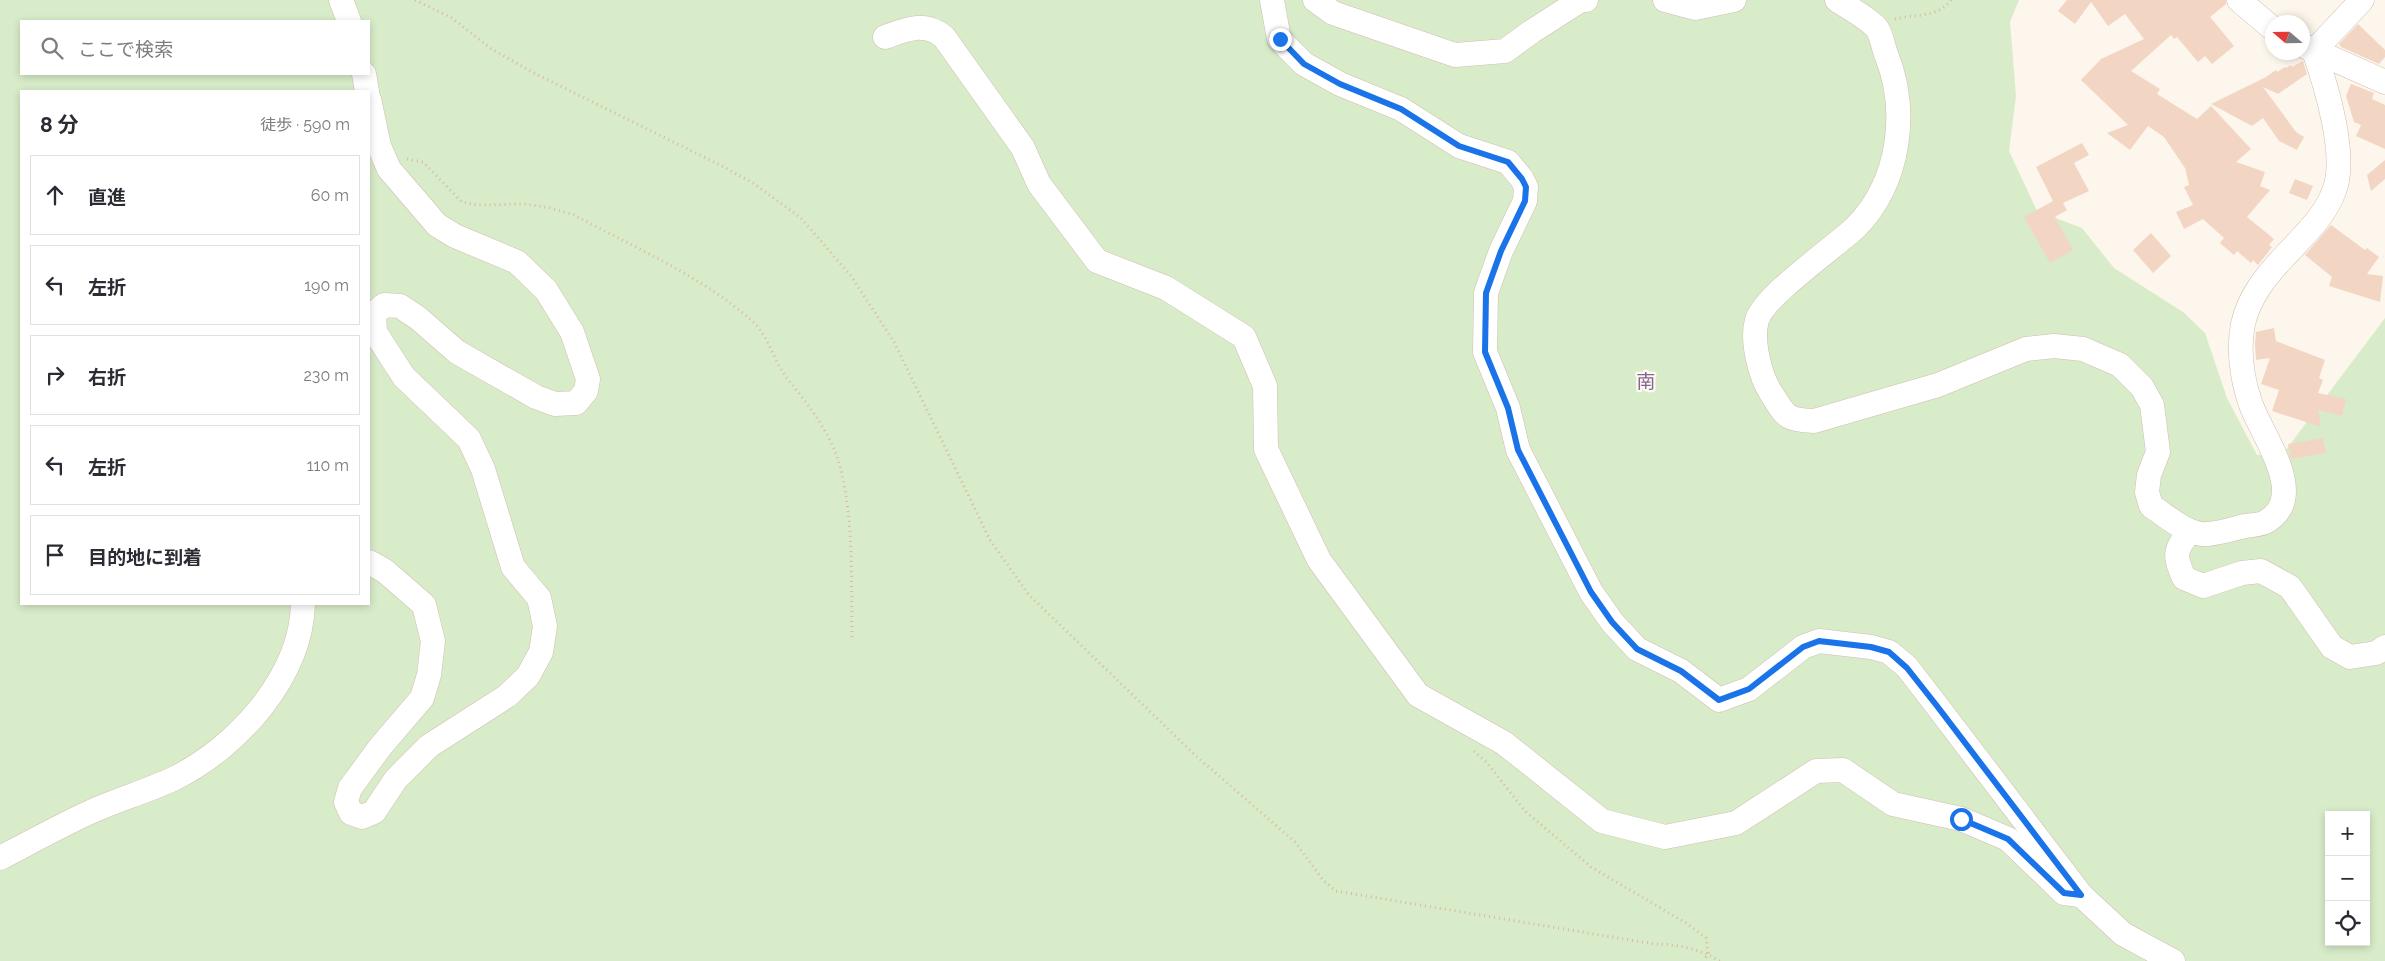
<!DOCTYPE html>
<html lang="ja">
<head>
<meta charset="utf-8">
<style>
  :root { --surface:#fff; --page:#f2f2f3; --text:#2b2b33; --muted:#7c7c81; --line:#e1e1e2 }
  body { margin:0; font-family:Raleway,"Noto Sans JP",sans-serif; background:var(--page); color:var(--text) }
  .controls { position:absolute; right:15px; bottom:15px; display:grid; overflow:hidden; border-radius:0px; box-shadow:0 2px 8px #0003 }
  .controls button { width:45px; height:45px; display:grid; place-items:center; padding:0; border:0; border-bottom:1px solid var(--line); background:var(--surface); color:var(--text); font:25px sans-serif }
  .compass { position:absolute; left:2265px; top:15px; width:45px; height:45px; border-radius:50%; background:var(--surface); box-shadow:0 2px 8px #0003; rotate:290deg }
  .stop { position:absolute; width:15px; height:15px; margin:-11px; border:4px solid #1a73e8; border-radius:50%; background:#fff }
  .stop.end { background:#1a73e8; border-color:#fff; box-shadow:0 1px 5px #0008 }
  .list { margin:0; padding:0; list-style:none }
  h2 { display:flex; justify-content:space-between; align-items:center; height:65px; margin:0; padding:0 20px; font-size:21px }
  h2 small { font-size:16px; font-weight:400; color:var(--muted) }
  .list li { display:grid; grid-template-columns:32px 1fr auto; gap:15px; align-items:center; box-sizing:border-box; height:80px; margin:0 10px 10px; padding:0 10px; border:1px solid var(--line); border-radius:0px }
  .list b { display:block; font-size:19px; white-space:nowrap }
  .list em { font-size:16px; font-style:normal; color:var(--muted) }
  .icon { flex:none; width:28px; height:28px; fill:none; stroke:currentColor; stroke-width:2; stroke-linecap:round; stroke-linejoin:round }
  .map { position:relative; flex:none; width:2385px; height:961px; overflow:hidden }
  .search { position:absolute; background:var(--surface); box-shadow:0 2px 8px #0003; left:20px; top:20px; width:350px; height:55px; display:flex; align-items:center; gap:12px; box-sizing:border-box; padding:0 18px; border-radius:0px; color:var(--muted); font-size:19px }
  .panel { position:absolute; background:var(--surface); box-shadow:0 2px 8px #0003; left:20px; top:90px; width:350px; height:515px; border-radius:0px }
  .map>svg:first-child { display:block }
  .green { fill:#d8ecc9; fill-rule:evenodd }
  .building { fill:#f3d5c3 }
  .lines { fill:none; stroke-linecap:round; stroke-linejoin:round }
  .minor-casing { stroke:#d1beb0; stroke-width:25 }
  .path { stroke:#d9b8a5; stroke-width:3; stroke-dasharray:1 4; stroke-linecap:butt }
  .minor { stroke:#fff; stroke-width:24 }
  .route { stroke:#1a73e8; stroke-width:6 }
  .labels { text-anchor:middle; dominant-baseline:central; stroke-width:4.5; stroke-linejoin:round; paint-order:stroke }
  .quarter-label { font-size:19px; fill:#846695; stroke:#fffaf3 }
</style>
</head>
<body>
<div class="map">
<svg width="2385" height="961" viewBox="0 0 2385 961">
  <rect width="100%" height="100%" fill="#fdf6ec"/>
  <path class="green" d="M0 0H2019L2010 22 2016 96 2009 151 2037 211 2082 228 2114 268 2183 312 2205 333 2227 398 2257 455H2282L2385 318V961H0ZM21 21H369V74H21ZM21 91H369V604H21ZM2329 815H2366V942H2329Z"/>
  <g class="building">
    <path d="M2067 0H2226V4L2210 17 2234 46 2212 64 2205 56 2198 62 2177 37 2174 39 2171 35 2131 71 2160 89 2157 94 2197 119 2211 106 2251 149 2236 162 2265 172 2260 186 2270 190 2247 217 2274 239 2269 245 2272 247 2258 265 2253 260 2251 263 2237 251 2234 255 2220 243 2224 238 2203 219 2184 229 2176 212 2193 205 2184 187 2189 185 2185 168 2164 137 2148 126 2130 150 2107 133 2128 125 2081 80 2101 59 2144 39 2125 14 2108 26 2091 2 2075 24 2058 11Z"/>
    <path d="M2358 24 2385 50V57L2379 64 2341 47 2339 44Z"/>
    <path d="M2303 61 2307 74 2278 94 2263 87 2296 132 2304 137 2297 150 2279 141 2263 118 2252 126 2211 104 2266 77 2276 70 2277 72 2285 67 2286 68 2291 65 2292 67Z"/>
    <path d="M2351 84 2374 93 2372 99 2385 105V149L2356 136 2361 125 2354 122 2346 96Z"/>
    <path d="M2082 143 2089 155 2074 163 2089 191 2063 203 2067 210 2055 217 2073 250 2050 263 2024 217 2053 201 2036 167Z"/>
    <path d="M2385 160V179L2371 191 2367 175Z"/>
    <path d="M2295 179 2313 186 2307 200 2289 193Z"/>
    <path d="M2331 225 2365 250 2367 248 2379 257 2367 274 2383 276 2380 302 2329 286 2332 277 2305 255Z"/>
    <path d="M2151 233 2171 256 2153 273 2133 250Z"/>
    <path d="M2274 328 2276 341 2325 360 2319 378 2323 380 2318 393 2346 399 2342 416 2318 410 2321 427 2272 411 2279 390 2261 384 2270 358 2256 360 2255 344 2256 332Z"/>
    <path d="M2323 438 2326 453 2291 459 2288 444Z"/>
  </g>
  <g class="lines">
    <g class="minor-casing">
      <g id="minor">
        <path d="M341 0 349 21"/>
        <path d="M1272 0 1279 39 1304 64 1340 84 1401 109 1459 146 1508 162 1522 179 1526 187 1525 201 1501 251 1486 293 1485 352 1508 408 1518 450 1591 592 1612 622 1637 649 1681 671 1719 700 1749 689 1803 647 1819 641 1871 647 1889 652 1907 667 1937 706 2081 895 2123 934 2173 961"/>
        <path d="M1315 0 1333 13 1455 55 1505 51 1531 32 1581 0H1586"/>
        <path d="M1665 0 1695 8 1734 0"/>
        <path d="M1837 0C1849 8 1864 16 1875 26 1881 32 1883 46 1886 54 1909 111 1900 182 1856 227 1835 247 1764 296 1757 320 1751 340 1760 376 1771 393 1786 416 1785 420 1814 421L1938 385 2026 349 2054 346 2083 349 2120 365 2142 387 2152 405 2158 452 2149 475 2147 492 2151 506C2167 516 2188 536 2208 534 2220 533 2233 529 2245 526 2251 525 2262 525 2267 521 2309 495 2261 435 2250 402 2242 378 2238 349 2243 324 2249 297 2266 276 2284 257 2302 237 2325 217 2334 191 2348 157 2326 85 2314 51L2362 0"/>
        <path d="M2239 0 2272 28"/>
        <path d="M885 37C907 29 925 21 944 37L1023 148 1039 184 1097 261 1166 288 1244 337 1265 386 1266 449 1319 560 1418 695 1504 743 1602 821 1665 837 1736 823 1816 771 1843 770 1893 804 1961 819 2008 839 2064 893 2081 895"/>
        <path d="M2304 46 2385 82"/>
        <path d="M364 74 367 91"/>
        <path d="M369 99 379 146 389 169 437 225 455 236 517 262 546 290 572 332 588 379 586 391 576 403 555 404 536 397 457 352 418 318 400 306 384 305 374 314 375 332 404 377 469 439 483 469 513 567 539 598 545 626 541 652 528 676 507 696 429 746 396 779 374 812 362 817 351 813 346 802 350 788 381 746 422 698 429 675 433 641 424 605 385 571 369 562"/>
        <path d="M2190 531C2174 551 2174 555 2184 578L2203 586 2242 573 2261 571 2290 587 2332 647 2350 657 2376 653 2385 647"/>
        <path d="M0 858C29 843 58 827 88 813 116 800 145 792 173 779 237 748 301 677 303 604"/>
      </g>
    </g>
    <g class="path">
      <path d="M415 0 452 18 490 48 532 72 718 164 753 183 801 218 851 276 894 342 990 540 1029 595 1195 755 1295 842 1323 880 1336 891 1654 944C1677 944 1700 949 1720 961"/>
      <path d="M1895 19C1914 14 1938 18 1951 0"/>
      <path d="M407 159 423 162 462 202 477 205 525 204 551 208 574 215C630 245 707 279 753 322 769 336 773 360 786 377 809 406 834 436 842 474 854 528 851 585 852 640"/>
      <path d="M1474 751 1488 764 1525 811 1591 867 1686 923 1706 938 1708 953 1704 961"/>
    </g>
    <use href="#minor" class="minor"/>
  </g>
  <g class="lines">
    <path class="route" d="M1280 39 1304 64 1340 84 1401 109 1459 146 1508 162 1522 179 1526 187 1525 201 1501 251 1486 293 1485 352 1508 408 1518 450 1591 592 1612 622 1637 649 1681 671 1719 700 1749 689 1803 647 1819 641 1871 647 1889 652 1907 668 1937 706 2081 895 2064 893 2008 839 1961 819"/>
  </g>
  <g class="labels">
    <g class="quarter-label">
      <text x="1646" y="381">南</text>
    </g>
  </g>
</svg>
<div class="controls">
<button>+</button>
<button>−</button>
<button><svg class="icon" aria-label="locate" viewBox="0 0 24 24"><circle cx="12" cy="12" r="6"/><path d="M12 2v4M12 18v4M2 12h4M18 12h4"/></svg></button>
</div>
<svg class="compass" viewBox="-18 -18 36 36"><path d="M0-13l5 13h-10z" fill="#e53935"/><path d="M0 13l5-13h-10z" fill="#7c7c81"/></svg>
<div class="stop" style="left:1961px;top:819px"></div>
<div class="stop end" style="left:1280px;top:39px"></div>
<div class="search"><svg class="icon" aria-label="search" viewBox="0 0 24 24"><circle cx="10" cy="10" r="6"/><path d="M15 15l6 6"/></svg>ここで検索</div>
<section class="panel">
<h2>8 分<small>徒歩 · 590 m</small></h2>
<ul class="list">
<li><svg class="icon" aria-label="ahead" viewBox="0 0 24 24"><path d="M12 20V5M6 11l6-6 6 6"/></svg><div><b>直進</b></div><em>60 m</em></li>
<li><svg class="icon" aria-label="left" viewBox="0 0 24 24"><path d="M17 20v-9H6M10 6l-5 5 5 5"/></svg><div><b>左折</b></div><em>190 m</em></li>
<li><svg class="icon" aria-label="right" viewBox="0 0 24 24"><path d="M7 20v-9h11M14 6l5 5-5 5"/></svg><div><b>右折</b></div><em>230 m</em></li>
<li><svg class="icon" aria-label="left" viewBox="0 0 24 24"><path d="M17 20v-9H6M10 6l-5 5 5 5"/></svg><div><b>左折</b></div><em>110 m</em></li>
<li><svg class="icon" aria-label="arrive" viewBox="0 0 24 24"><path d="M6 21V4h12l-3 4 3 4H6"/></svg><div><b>目的地に到着</b></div></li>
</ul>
</section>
</div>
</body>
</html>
